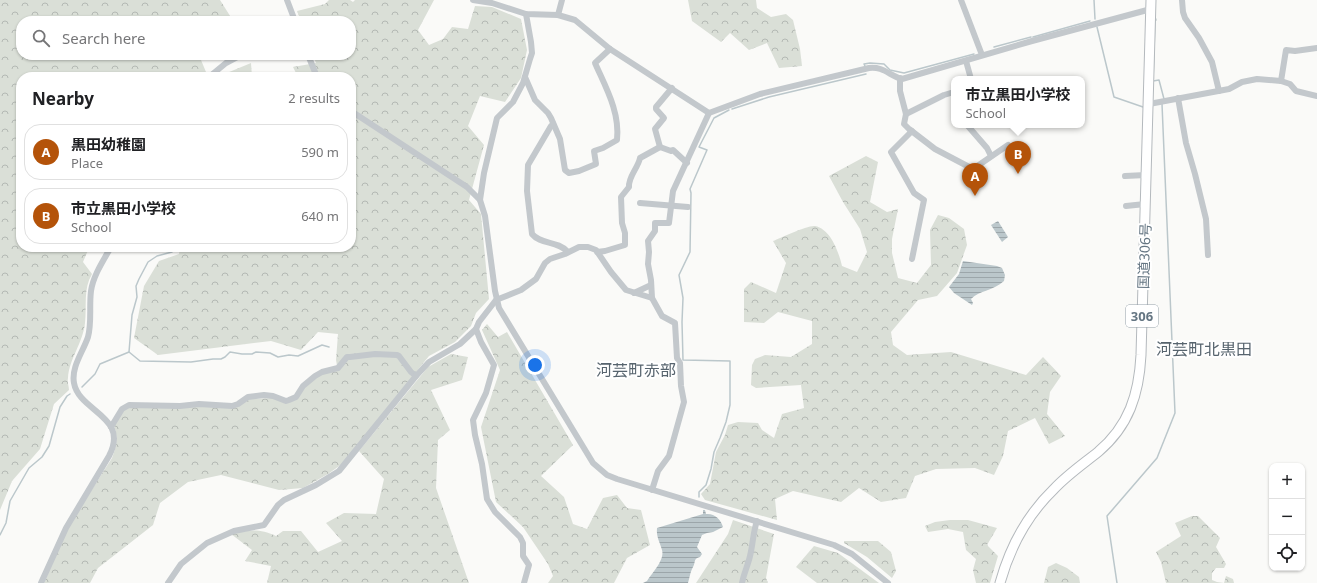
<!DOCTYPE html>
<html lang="en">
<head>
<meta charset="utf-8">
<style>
  :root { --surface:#fff; --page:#f2f2f2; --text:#202124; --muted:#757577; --line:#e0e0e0; --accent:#b45309 }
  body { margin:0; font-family:"Noto Sans","Noto Sans JP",sans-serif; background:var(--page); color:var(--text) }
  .controls { position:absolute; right:12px; bottom:12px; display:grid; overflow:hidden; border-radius:8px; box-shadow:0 1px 3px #0004 }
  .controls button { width:36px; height:36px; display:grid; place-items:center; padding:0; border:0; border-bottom:1px solid var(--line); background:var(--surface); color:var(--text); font:20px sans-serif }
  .you { position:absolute; left:535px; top:365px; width:14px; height:14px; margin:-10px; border:3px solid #fff; border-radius:50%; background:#1a73e8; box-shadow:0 0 0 6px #1a73e833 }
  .badge { display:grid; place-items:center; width:26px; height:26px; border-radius:50%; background:var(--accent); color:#fff; font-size:13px; font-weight:700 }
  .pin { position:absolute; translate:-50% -33px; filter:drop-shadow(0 1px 2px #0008) }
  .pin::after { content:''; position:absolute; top:21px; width:14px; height:12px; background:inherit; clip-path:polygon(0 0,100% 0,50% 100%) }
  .popup { position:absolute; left:951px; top:76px; width:134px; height:52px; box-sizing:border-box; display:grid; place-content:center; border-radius:8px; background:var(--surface); filter:drop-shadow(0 1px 3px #0005); font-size:13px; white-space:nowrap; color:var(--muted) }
  .popup b { font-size:15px; color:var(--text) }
  .popup::after { content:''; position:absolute; left:50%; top:100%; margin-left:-8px; border:8px solid transparent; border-top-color:var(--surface) }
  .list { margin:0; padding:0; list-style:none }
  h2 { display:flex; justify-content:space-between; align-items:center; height:52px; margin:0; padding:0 16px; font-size:17px }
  h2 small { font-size:13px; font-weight:400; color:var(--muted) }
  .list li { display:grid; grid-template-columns:26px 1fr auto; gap:12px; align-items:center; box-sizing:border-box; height:56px; margin:0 8px 8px; padding:0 8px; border:1px solid var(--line); border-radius:16px }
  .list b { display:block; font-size:15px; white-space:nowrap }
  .list p { margin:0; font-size:13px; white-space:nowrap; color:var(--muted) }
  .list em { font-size:13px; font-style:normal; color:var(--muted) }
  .icon { flex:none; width:22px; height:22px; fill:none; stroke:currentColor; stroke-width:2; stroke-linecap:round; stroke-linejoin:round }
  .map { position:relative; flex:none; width:1317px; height:583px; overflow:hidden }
  .search { position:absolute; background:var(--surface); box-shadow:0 1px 3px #0004; left:16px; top:16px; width:340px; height:44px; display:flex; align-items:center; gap:10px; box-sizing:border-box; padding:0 14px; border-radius:16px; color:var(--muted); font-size:15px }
  .panel { position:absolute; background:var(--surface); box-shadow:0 1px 3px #0004; left:16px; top:72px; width:340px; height:180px; border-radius:16px }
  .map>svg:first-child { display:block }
  .forest { fill:url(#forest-crowns) }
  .water { fill:url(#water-rules) }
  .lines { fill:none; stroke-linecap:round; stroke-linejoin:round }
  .stream { stroke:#bbc7cb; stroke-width:1.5 }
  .highway-casing { stroke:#b4b9bd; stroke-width:11 }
  .minor { stroke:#c3c8cc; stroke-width:6 }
  .highway { stroke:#fff; stroke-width:9 }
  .labels { text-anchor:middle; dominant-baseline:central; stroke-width:4; stroke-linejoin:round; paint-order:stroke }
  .shield { fill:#fff; stroke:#939fa8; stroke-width:1 }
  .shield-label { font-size:13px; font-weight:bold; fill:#657683 }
  .street-label { font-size:14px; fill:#657683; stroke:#fff }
  .quarter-label { font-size:16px; fill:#57646e; stroke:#fff }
</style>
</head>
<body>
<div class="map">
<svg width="1317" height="583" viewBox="0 0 1317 583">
  <defs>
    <pattern id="forest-crowns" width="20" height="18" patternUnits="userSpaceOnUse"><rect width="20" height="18" fill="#dadfd7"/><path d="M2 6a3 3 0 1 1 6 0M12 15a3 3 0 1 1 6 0" fill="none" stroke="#b4b9b4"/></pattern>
    <pattern id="water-rules" width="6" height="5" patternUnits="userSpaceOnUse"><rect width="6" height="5" fill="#bbc7cb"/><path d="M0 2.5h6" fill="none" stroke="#9ca6aa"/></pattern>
  </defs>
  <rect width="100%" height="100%" fill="#fafaf8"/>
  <g class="forest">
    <path d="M0 0H220L232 19V21H21V55H203L201 60 206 72 201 77H21V247H104L89 248 83 262 92 274C83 289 87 306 85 323 83 343 69 359 68 378 67 382 69 386 69 390L54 404 40 449 12 481 0 510Z"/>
    <path d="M329 0H350L353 2 355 0H434L418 30 429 45 443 39 452 27 468 29 475 6 492 7 521 19 527 50 521 78 505 102 480 96 468 126 484 145 469 200 481 214 489 299 476 313 471 326 455 342 429 356 342 464 328 474 303 488 279 490 221 475 188 482 160 503 153 525 98 568 90 583H44L68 527 112 458C117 445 118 439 114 425L122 411 129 407H231L248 399 273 398 286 403 322 373 338 371 336 360 338 334 318 332 301 350 271 341 158 355 134 338 144 286 159 261 179 254 180 247H351V77H298L293 67 316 63 313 55H351V21H301L297 11 325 4Z"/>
    <path d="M688 0H756L757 8 771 17 786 14 793 20 800 49 802 66 779 68 767 43 749 50 730 33 721 42 692 21Z"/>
    <path d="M251 63 252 77H220L222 75Z"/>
    <path d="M866 156 878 162 870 202 887 212 898 209 892 239V253L898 278 917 283 931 265 930 230 938 215 949 218 964 229 967 245 957 273 937 296 918 300 891 332 893 345 907 355 951 352 1026 375 1043 357 1061 376 1050 392 1047 414 1065 436 1049 444 1035 418 1008 431 1003 456 994 475 975 468 936 469 915 476 906 498 881 502 859 488 841 502 793 491 775 499 777 520 705 500 701 494 710 484 716 452 725 435 728 425 738 422 758 423 762 430 774 438 782 414 804 408 801 385 756 388 751 385 752 365 755 359 765 355 791 357 812 344V321L778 312 764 323 744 322V289L751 282 776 293 786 263 773 241C781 238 807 225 815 226 831 229 839 253 842 266L857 272 867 252 860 229 843 202 829 176Z"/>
    <path d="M487 324 498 337 507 332 573 445 541 476 564 497 573 524 587 529 603 498 617 495 627 508 641 510 650 545 627 558 614 583H548L553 576 548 564 523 527 496 502 481 427 500 370 482 330Z"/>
    <path d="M451 354 468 357 462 380 431 390 450 430 438 440 436 488 469 583H267L271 566 245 561 252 550 231 534C249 530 259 528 276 536L283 531H301L318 552 342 541 326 523 344 513 376 514 384 479 359 451 428 367Z"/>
    <path d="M1192 516H1198L1220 538 1216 547 1226 564 1224 568H1216L1212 573V580L1217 582 1224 583 1226 576 1233 579 1234 583H1166L1161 562 1156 552 1181 536 1175 523Z"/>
    <path d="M733 520 774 534 766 578 768 583H696L728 534Z"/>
    <path d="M950 520H968L997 528 987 545 998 556 990 583H976L973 570 976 559 966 550 963 532 948 529 928 532 925 526 935 522Z"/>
    <path d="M844 541H878L891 552 896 571 892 578 867 557 844 543Z"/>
    <path d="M814 546 838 553 879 583H817L796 567Z"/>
    <path d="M1056 563 1067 568 1079 577 1080 583H1044L1048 567Z"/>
  </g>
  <g class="water">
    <path d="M998 221 1008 237 1002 242 991 225Z"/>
    <path d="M963 261 997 266 1002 268 1005 275 1004 281C993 291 980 290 971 299L973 303 972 305 954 293 949 287 959 274Z"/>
    <path d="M703 510H705L706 514C714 513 721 519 723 527L713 532 707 533 702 535 697 547 702 554 700 557C693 559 696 561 693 567 690 573 690 576 688 583H643L647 581C652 573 665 560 662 550 660 542 656 537 657 528L703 514Z"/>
  </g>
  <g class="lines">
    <g class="stream">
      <path d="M1094 0 1095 19"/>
      <path d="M1155 17 1156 20 1155 21 1153 81 1159 80 1164 99"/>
      <path d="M1097 27 1114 97 1143 107"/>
      <path d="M1033 37 1090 21"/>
      <path d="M994 47 1031 37"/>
      <path d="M865 66 864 64 870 63 884 64 890 70 904 73 974 54"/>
      <path d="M732 109 769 97 866 74"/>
      <path d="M129 352 132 315 137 297 136 286 139 279 148 262 157 256 172 252 173 247"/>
      <path d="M82 387 95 374 100 364 129 352 140 361 191 362 213 359H221L225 357 230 352 242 354H252L256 352 270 353 278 357 289 355 298 356 322 345 329 347"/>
      <path d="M699 497V492L706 485 711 469 714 452 720 438 726 422 730 405V361L683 360 682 322 683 298 679 275 690 252 691 193 690 189 707 150 699 147 714 118 729 110"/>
      <path d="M0 535 6 523 10 501 29 468 42 457 49 446 60 407 67 396 70 394"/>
      <path d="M1117 583 1107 516 1157 458 1175 413 1162 104"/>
    </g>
    <g class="highway-casing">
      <path id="highway" d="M1000 583C1010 547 1027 515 1054 489 1067 475 1083 464 1098 452 1129 426 1139 394 1141 355L1151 0"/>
    </g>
    <g class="minor">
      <path d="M287 0 295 21"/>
      <path d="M473 0 492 3 526 14 558 15 575 20 610 49 709 113"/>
      <path d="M961 0 982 55"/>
      <path d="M1182 0 1183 12 1185 18 1199 38 1212 62 1219 91"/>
      <path d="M558 15 562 0"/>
      <path d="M308 55 317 77"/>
      <path d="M966 61 971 79"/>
      <path d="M209 77 226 63 241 55"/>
      <path d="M525 77 535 100 548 113 551 118 560 139 565 170 569 173 579 171 596 164 594 151 603 148 617 140C620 112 606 88 595 63L610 49"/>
      <path d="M900 78V91L906 114 904 124 909 129 935 149 973 169 1008 145"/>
      <path d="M1281 81 1286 50 1295 51 1317 48"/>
      <path d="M1178 98 1186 143 1195 174 1206 219 1208 255"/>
      <path d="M1149 104 1229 89 1242 82 1257 79 1281 81 1290 84 1296 91 1317 96"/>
      <path d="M351 111 467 187 480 200 485 216 495 291 499 308 593 463 607 475 617 479 834 545 852 554 888 583"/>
      <path d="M906 114 944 95 954 92"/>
      <path d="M553 124 551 126 528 165 527 191 532 234C541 245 557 240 568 252"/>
      <path d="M967 125 987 148 991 156"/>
      <path d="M660 147 655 129 664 118 656 109V107L672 88"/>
      <path d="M1125 176 1146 175"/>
      <path d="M480 200 484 173 497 118 513 102 523 83 530 59 532 53 531 42 526 14"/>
      <path d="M640 203 688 207"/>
      <path d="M1126 206 1145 204"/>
      <path d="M597 252 605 251 625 245V233L622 223 621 197 629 187C628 177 638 168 640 158L660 147 671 151 673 150 687 163"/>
      <path d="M912 259 924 200 914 193 891 152 912 131"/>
      <path d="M634 293 651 285"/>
      <path d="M476 329 481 342 494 365 486 393 473 420 475 435 482 464 487 499 495 512 520 537 523 543V556L529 565 524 583"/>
      <path d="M111 427 122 409 129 405 180 406 199 404 232 406 238 404 248 397 264 395 273 396 286 401 289 400 296 397 303 386 315 376 322 372 338 368 347 357H350L375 354 397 355 399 356 411 372 416 376"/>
      <path d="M652 490 658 471 669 456 684 402 681 386 680 363 677 358 675 323 662 316 652 298 651 280 648 264 649 252 648 241 655 231V223H669L673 191 709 113 760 94 869 68C883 66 890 76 902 79L1032 41 1151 9"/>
      <path d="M41 583 66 528 109 456C130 416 79 412 74 383 71 367 83 352 88 337 92 322 89 307 91 291 93 276 103 261 111 247"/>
      <path d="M168 583 181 564 207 543 234 531 264 525 278 505 284 500 316 485 339 471 416 376 429 362 460 344 476 329 479 322 496 300 521 290 536 279 545 263 550 259 565 254 579 247H588L596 250 611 272 626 290 652 298"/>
      <path d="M742 583C744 573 748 565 750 556 753 544 753 532 757 521"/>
    </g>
    <use href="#highway" class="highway"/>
  </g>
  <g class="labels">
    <rect class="shield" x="1126" y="305" width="32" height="22" rx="3"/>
    <g class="shield-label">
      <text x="1142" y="316">306</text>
    </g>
    <g class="street-label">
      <text transform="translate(1144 256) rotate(-88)">国道306号</text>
    </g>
    <g class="quarter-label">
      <text x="1204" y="349">河芸町北黒田</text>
      <text x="636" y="370">河芸町赤部</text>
    </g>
  </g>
</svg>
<div class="controls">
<button>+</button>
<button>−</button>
<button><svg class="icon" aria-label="locate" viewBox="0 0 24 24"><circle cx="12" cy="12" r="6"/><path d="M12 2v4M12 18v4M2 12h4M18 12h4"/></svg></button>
</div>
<div class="you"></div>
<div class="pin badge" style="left:975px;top:196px">A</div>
<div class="pin badge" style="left:1018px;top:174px">B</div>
<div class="popup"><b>市立黒田小学校</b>School</div>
<div class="search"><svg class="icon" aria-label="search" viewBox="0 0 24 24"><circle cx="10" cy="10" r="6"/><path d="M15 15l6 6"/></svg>Search here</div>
<section class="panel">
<h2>Nearby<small>2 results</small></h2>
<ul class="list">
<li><span class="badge">A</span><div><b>黒田幼稚園</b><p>Place</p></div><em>590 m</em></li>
<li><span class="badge">B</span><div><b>市立黒田小学校</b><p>School</p></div><em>640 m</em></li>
</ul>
</section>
</div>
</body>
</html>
